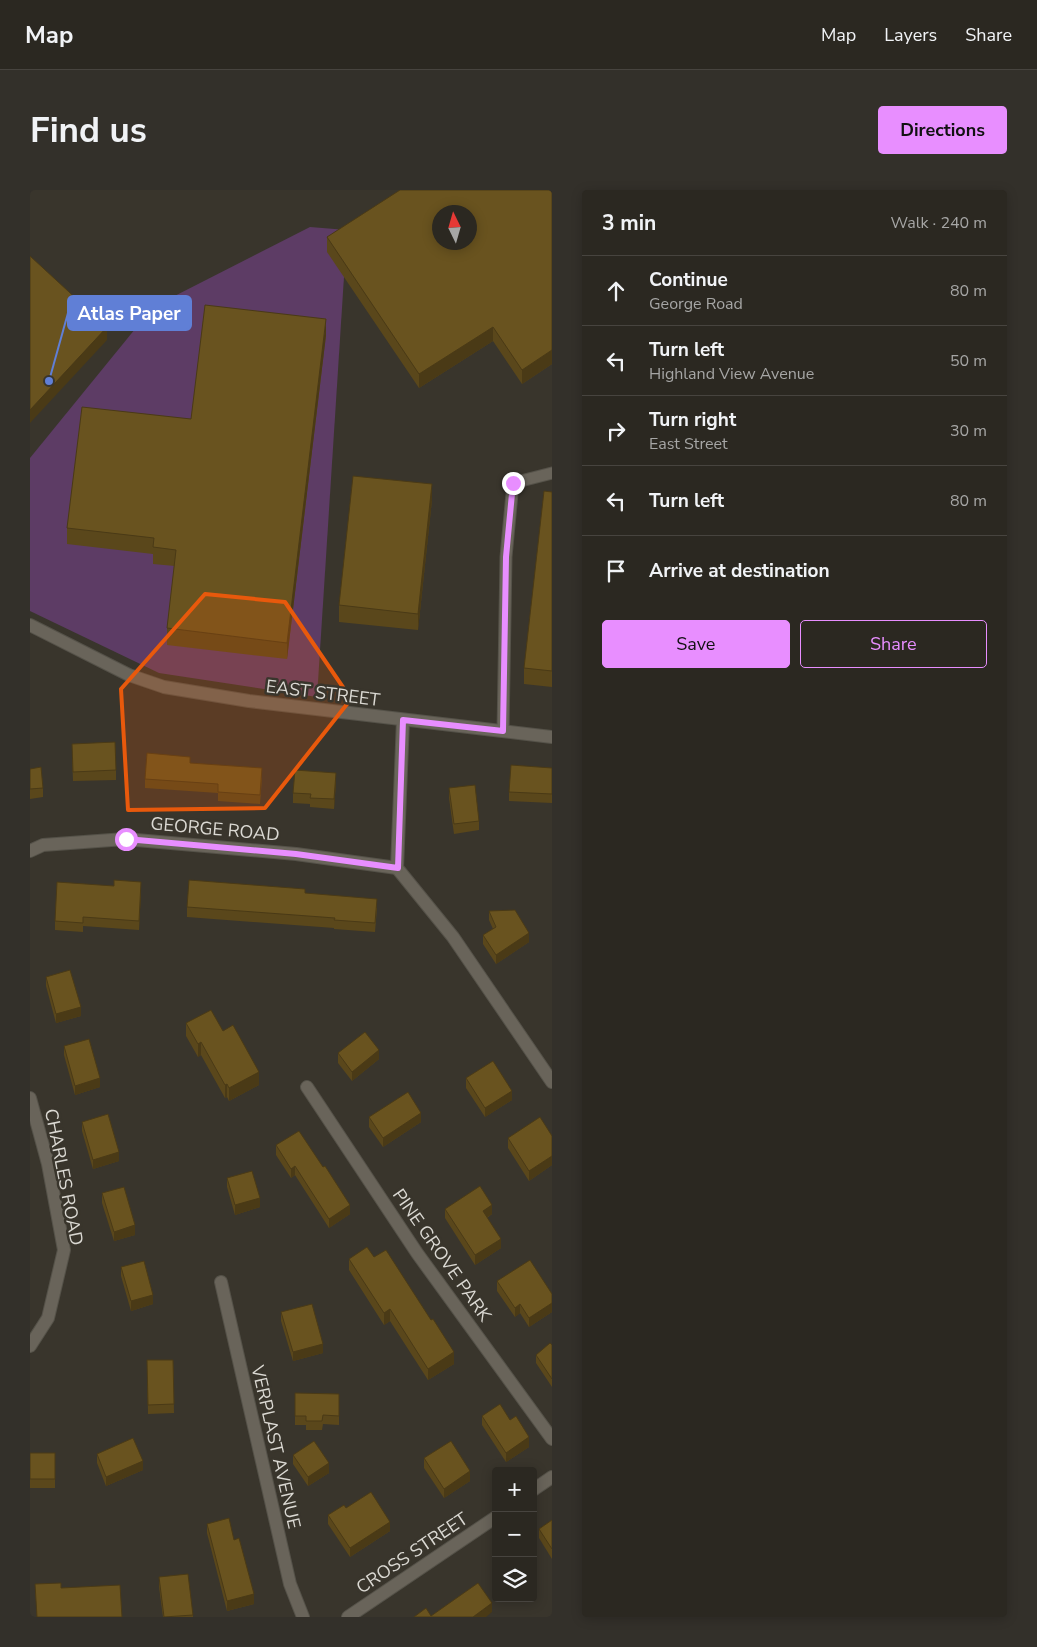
<!DOCTYPE html>
<html lang="en">
<head>
<meta charset="utf-8">
<style>
  :root { --surface:#2b2821; --page:#33302a; --text:#f1f3f6; --muted:#a6a6a5; --line:#47443f; --accent:#e88eff }
  body { margin:0; font-family:"Nunito Sans",sans-serif; background:var(--page); color:var(--text) }
  .controls { position:absolute; right:15px; bottom:15px; display:grid; overflow:hidden; border-radius:5px; box-shadow:0 2px 12px #0003 }
  .controls button { width:45px; height:45px; display:grid; place-items:center; padding:0; border:0; border-bottom:1px solid var(--line); background:var(--surface); color:var(--text); font:25px sans-serif }
  .compass { position:absolute; left:402px; top:15px; width:45px; height:45px; border-radius:50%; background:var(--surface); box-shadow:0 2px 12px #0003; rotate:355deg }
  .stop { position:absolute; width:15px; height:15px; margin:-11px; border:4px solid #e88eff; border-radius:50%; background:#fff }
  .stop.end { background:#e88eff; border-color:#fff; box-shadow:0 1px 5px #0008 }
  .list { margin:0; padding:0; list-style:none }
  h2 { display:flex; justify-content:space-between; align-items:center; height:65px; margin:0; padding:0 20px; font-size:21px }
  h2 small { font-size:16px; font-weight:400; color:var(--muted) }
  .list li { display:grid; grid-template-columns:32px 1fr auto; gap:15px; align-items:center; box-sizing:border-box; height:70px; padding:0 20px; border-top:1px solid var(--line) }
  .list b { display:block; font-size:19px; white-space:nowrap }
  .list p { margin:0; font-size:16px; white-space:nowrap; color:var(--muted) }
  .list em { font-size:16px; font-style:normal; color:var(--muted) }
  .actions { display:flex; gap:10px; padding:15px 20px }
  .actions a { flex:1; padding:11px 0; border:1px solid var(--accent); border-radius:5px; text-align:center; font-size:18px; color:var(--accent) }
  .actions .main { background:var(--accent); color:#111 }
  .icon { flex:none; width:28px; height:28px; fill:none; stroke:currentColor; stroke-width:2; stroke-linecap:round; stroke-linejoin:round }
  .map { position:relative; flex:none; width:522px; height:1427px; overflow:hidden; border-radius:5px }
  header { display:flex; align-items:center; gap:30px; box-sizing:border-box; height:70px; padding:0 25px; background:var(--surface); border-bottom:1px solid var(--line) }
  header strong { font-size:24px }
  nav { display:flex; gap:28px; margin-inline-start:auto; font-size:18px }
  .intro { display:flex; align-items:center; justify-content:space-between; box-sizing:border-box; height:120px; padding:0 30px }
  h1 { margin:0; font-size:35px }
  .button { padding:12px 22px; border-radius:5px; background:var(--accent); color:#111; font-size:18px; font-weight:700 }
  main { display:flex; gap:30px; padding:0 30px }
  aside { flex:1; background:var(--surface); border-radius:5px; box-shadow:0 2px 12px #0003 }
  .map>svg:first-child { display:block }
  .green { fill:#5d3c65 }
  .lines { fill:none; stroke-linecap:round; stroke-linejoin:round }
  .service-casing { stroke:#555249; stroke-width:13 }
  .minor-casing { stroke:#555249; stroke-width:14 }
  .tertiary-casing { stroke:#555249; stroke-width:14 }
  .service { stroke:#69645a; stroke-width:11 }
  .minor { stroke:#69645a; stroke-width:12 }
  .tertiary { stroke:#69645a; stroke-width:12 }
  .wall { fill:#5a471b }
  .shaded-wall { fill:#4a3a16 }
  .building { fill:#69531f; stroke:#4a3a16; fill-rule:evenodd }
  .route { stroke:#e88eff; stroke-width:6 }
  .marked { fill:#e8590c; fill-opacity:0.2; stroke:#e8590c; stroke-width:4; stroke-linejoin:round }
  .labels { text-anchor:middle; dominant-baseline:central; stroke-width:5; stroke-linejoin:round; paint-order:stroke }
  .street-label { font-size:18px; fill:#dbd9d3; stroke:#39352c }
  .leader { fill:none; stroke:#607fd6; stroke-width:2 }
  .callout-dot { fill:#607fd6; stroke:#39352c; stroke-width:2 }
  .callout { fill:#607fd6; stroke:#607fd6; stroke-width:2 }
  .callout-label { font-size:19px; text-anchor:middle; font-weight:bold; fill:#fff }
</style>
</head>
<body>
<header>
<strong>Map</strong>
<nav><a>Map</a><a>Layers</a><a>Share</a></nav>
</header>
<div class="intro"><h1>Find us</h1><a class="button">Directions</a></div>
<main>
<div class="map">
<svg width="522" height="1427" viewBox="0 0 522 1427">
  <rect width="100%" height="100%" fill="#39352c"/>
  <path class="green" d="M280 37 317 40 287 507 129 483 0 421V268L123 117Z"/>
  <g class="lines">
    <g class="service-casing">
      <path id="service" d="M473 541 476 367 483 293 522 283"/>
    </g>
    <g class="minor-casing">
      <g id="minor">
        <path d="M373 530 367 678 423 747 522 892"/>
        <path d="M0 661 13 655 95 649 266 664 367 678"/>
        <path d="M277 897 387 1063 522 1249"/>
        <path d="M0 908 18 974 34 1060 18 1128 0 1156"/>
        <path d="M191 1092 260 1394 273 1427"/>
      </g>
    </g>
    <g class="tertiary-casing">
      <g id="tertiary">
        <path d="M0 435 99 485 134 497 219 511 522 547"/>
        <path d="M503 1300 522 1287"/>
        <path d="M318 1427 466 1327"/>
      </g>
    </g>
    <use href="#service" class="service"/>
    <use href="#minor" class="minor"/>
    <use href="#tertiary" class="tertiary"/>
  </g>
  <g class="wall">
    <path d="M522 0V174L492 194 463 151 389 198 297 62V47Z"/>
    <path d="M296 145 257 469 137 455V438L145 376 123 374V364L37 354V338L161 229Z"/>
    <path d="M522 302V497L494 494V478Z"/>
    <path d="M402 310 388 440 309 432V415Z"/>
    <path d="M42 563 86 580V590L43 591Z"/>
    <path d="M160 573 232 588 230 614 188 611V603L115 598V589Z"/>
    <path d="M522 578V613L479 611V602Z"/>
    <path d="M0 579 13 598V607L0 609Z"/>
    <path d="M306 592 304 619 280 617V614L263 613V603Z"/>
    <path d="M419 598 449 631V640L424 644 419 608Z"/>
    <path d="M111 701 109 740 53 736V742L25 740V731Z"/>
    <path d="M275 703 347 718 345 742 304 739V738L157 727V717Z"/>
    <path d="M459 721 499 752 466 774 453 754V745L463 739 459 730Z"/>
    <path d="M16 787 51 826 26 833 16 796Z"/>
    <path d="M156 833 193 841 229 895 199 911 197 907 195 908 171 865 168 867 156 846Z"/>
    <path d="M34 856 70 897 45 905 34 865Z"/>
    <path d="M308 863 349 869 322 891 308 873Z"/>
    <path d="M436 888 482 910 455 927 436 898Z"/>
    <path d="M339 927 391 932 353 957 339 937Z"/>
    <path d="M52 932 89 971 63 979 52 941Z"/>
    <path d="M522 946V975L499 991 478 958V948Z"/>
    <path d="M246 955 320 1024 299 1038 265 985 261 988 246 965Z"/>
    <path d="M197 988 230 1017 205 1025 197 997Z"/>
    <path d="M72 1003 105 1045 84 1051 72 1013Z"/>
    <path d="M415 1019 462 1024 457 1028 471 1058 445 1075 415 1028Z"/>
    <path d="M344 1067 401 1130 424 1174 398 1190 360 1131 354 1135 319 1080V1069Z"/>
    <path d="M91 1077 123 1114 101 1121 91 1086Z"/>
    <path d="M467 1091 522 1104V1122L499 1137 490 1123 485 1127 467 1101Z"/>
    <path d="M251 1122 293 1163 263 1171 251 1131Z"/>
    <path d="M522 1155V1197L506 1173V1165Z"/>
    <path d="M117 1170H143L144 1223 118 1224Z"/>
    <path d="M265 1203 309 1204V1235L293 1234 292 1240H276V1235H265Z"/>
    <path d="M452 1226 480 1230 499 1257 476 1272 452 1235Z"/>
    <rect x="0" y="1263" width="25" height="35"/>
    <path d="M67 1264 113 1280 76 1296 67 1273Z"/>
    <path d="M263 1265 299 1283 278 1296 263 1274Z"/>
    <path d="M394 1268 440 1291 414 1308 394 1278Z"/>
    <path d="M316 1318 360 1341 320 1367 298 1334V1325Z"/>
    <path d="M522 1330V1369L509 1348V1339Z"/>
    <path d="M177 1334 204 1350 224 1414 197 1421 177 1343Z"/>
    <path d="M129 1387 163 1425V1427H133L129 1397Z"/>
  </g>
  <g class="shaded-wall">
    <path d="M296 129V145L257 469V453Z"/>
    <path d="M77 137V150L0 233V220Z"/>
    <path d="M463 137V151L389 198V184Z"/>
    <path d="M522 160V174L492 194V180Z"/>
    <path d="M402 294V310L388 440V424Z"/>
    <path d="M306 583V592L304 619V609Z"/>
    <path d="M111 692V701L109 740V731Z"/>
    <path d="M499 743V752L466 774V765Z"/>
    <path d="M51 817V826L26 833V824Z"/>
    <path d="M171 852V865L168 867V854Z"/>
    <path d="M349 860V869L322 891V882Z"/>
    <path d="M229 882V895L199 911V898Z"/>
    <path d="M70 888V897L45 905V896Z"/>
    <path d="M197 894V907L195 908V895Z"/>
    <path d="M482 901V910L455 927V918Z"/>
    <path d="M391 923V932L353 957V948Z"/>
    <path d="M89 962V971L63 979V970Z"/>
    <path d="M522 966V975L499 991V981Z"/>
    <path d="M265 976V985L261 988V979Z"/>
    <path d="M230 1008V1017L205 1025V1015Z"/>
    <path d="M320 1015V1024L299 1038V1029Z"/>
    <path d="M462 1015V1024L453 1030V1021Z"/>
    <path d="M105 1035V1045L84 1051V1042Z"/>
    <path d="M471 1049V1058L445 1075V1065Z"/>
    <path d="M123 1105V1114L101 1121V1111Z"/>
    <path d="M522 1113V1122L499 1137V1128Z"/>
    <path d="M490 1114V1123L485 1127V1118Z"/>
    <path d="M360 1119V1131L354 1135V1123Z"/>
    <path d="M293 1154V1163L263 1171V1162Z"/>
    <path d="M424 1162V1174L398 1190V1179Z"/>
    <path d="M499 1247V1257L476 1272V1263Z"/>
    <path d="M113 1271V1280L76 1296V1287Z"/>
    <path d="M299 1273V1283L278 1296V1287Z"/>
    <path d="M440 1281V1291L414 1308V1299Z"/>
    <path d="M360 1332V1341L320 1367V1358Z"/>
    <path d="M224 1404V1414L197 1421V1411Z"/>
    <path d="M462 1413V1422L456 1427H443Z"/>
  </g>
  <g class="building">
    <path d="M370 0H522V160L492 180 463 137 389 184 297 47ZM410 22H440V52H410Z"/>
    <path d="M0 66 77 137 0 220Z"/>
    <path d="M175 115 296 129 257 453 137 438 146 360 123 357 124 348 37 338 52 217 161 229Z"/>
    <path d="M323 286 402 294 388 424 309 415Z"/>
    <path d="M514 301 522 302V481L494 478Z"/>
    <path d="M85 552 86 580 43 582 42 554Z"/>
    <path d="M117 563 160 567V573L232 578 230 605 188 602V594L115 589Z"/>
    <path d="M481 575 522 578V604L479 602Z"/>
    <path d="M11 577 13 598 0 599V579Z"/>
    <path d="M265 580 306 583 304 609 280 608 281 604 263 603Z"/>
    <path d="M445 595 449 631 424 634 419 598Z"/>
    <path d="M84 690 111 692 109 731 53 727V733L25 731 27 692 84 696Z"/>
    <path d="M159 690 275 699V703L347 709 345 733 304 730 305 728 157 717Z"/>
    <path d="M485 720 499 743 466 765 453 745 466 737 459 721Z"/>
    <path d="M40 780 51 817 26 824 16 787Z"/>
    <path d="M181 820 193 841 203 835 229 882 199 898 197 894 195 895 171 852 168 854 156 833Z"/>
    <path d="M335 842 349 860 322 882 308 863Z"/>
    <path d="M59 849 70 888 45 896 34 856Z"/>
    <path d="M463 871 482 901 455 918 436 888Z"/>
    <path d="M378 902 391 923 353 948 339 927Z"/>
    <path d="M78 924 89 962 63 970 52 932Z"/>
    <path d="M510 927 522 946V966L499 981 478 948Z"/>
    <path d="M269 941 293 977 295 976 320 1015 299 1029 265 976 261 979 246 955Z"/>
    <path d="M222 981 230 1008 205 1015 197 988Z"/>
    <path d="M450 996 462 1015 453 1021 471 1049 445 1065 415 1019Z"/>
    <path d="M94 997 105 1035 84 1042 72 1003Z"/>
    <path d="M337 1057 344 1067 356 1060 401 1130 403 1129 424 1162 398 1179 360 1119 354 1123 319 1069Z"/>
    <path d="M500 1070 522 1104V1113L499 1128 490 1114 485 1118 467 1091Z"/>
    <path d="M114 1071 123 1105 101 1111 91 1077Z"/>
    <path d="M282 1114 293 1154 263 1162 251 1122Z"/>
    <path d="M520 1153 522 1155V1189L506 1165Z"/>
    <path d="M117 1170H143L144 1214 118 1215Z"/>
    <path d="M265 1203 309 1204V1226L293 1225 292 1231H276V1226H265Z"/>
    <path d="M470 1214 480 1230 486 1226 499 1247 476 1263 452 1226Z"/>
    <path d="M103 1248 113 1271 76 1287 67 1264Z"/>
    <path d="M284 1251 299 1273 278 1287 263 1265Z"/>
    <path d="M421 1251 440 1281 414 1299 394 1268Z"/>
    <rect x="0" y="1263" width="25" height="26"/>
    <path d="M341 1302 360 1332 320 1358 298 1325 314 1315 316 1318Z"/>
    <path d="M199 1328 204 1350 209 1348 224 1404 197 1411 177 1334Z"/>
    <path d="M522 1330V1359L509 1339Z"/>
    <path d="M158 1384 163 1425 134 1427 129 1387Z"/>
    <path d="M31 1393V1398L90 1395 92 1427H7L5 1394Z"/>
    <path d="M448 1393 462 1413 443 1427H384L396 1418 401 1426Z"/>
  </g>
  <g class="lines">
    <path class="route" d="M96 649 266 664 368 678 373 530 473 541 476 367 483 293"/>
  </g>
  <path class="marked" d="M175 404 255 412 321 509 235 618 98 620 91 499Z"/>
  <g class="labels">
    <g class="street-label">
      <text transform="translate(293 503) rotate(7)">EAST STREET</text>
      <text transform="translate(185 639) rotate(5)">GEORGE ROAD</text>
      <text transform="translate(34 987) rotate(79)">CHARLES ROAD</text>
      <text transform="translate(412 1065) rotate(55)">PINE GROVE PARK</text>
      <text transform="translate(246 1257) rotate(77)">VERPLAST AVENUE</text>
      <text transform="translate(382 1363) rotate(-34)">CROSS STREET</text>
    </g>
  </g>
  <path class="leader" d="M19 191L38 123"/>
  <circle class="callout-dot" cx="19" cy="191" r="5"/>
  <rect class="callout" x="38" y="106" width="123" height="34" rx="5"/>
  <g class="callout-label">
    <text x="99" y="130">Atlas Paper</text>
  </g>
</svg>
<div class="controls">
<button>+</button>
<button>−</button>
<button><svg class="icon" aria-label="layers" viewBox="0 0 24 24"><path d="M12 4l9 5-9 5-9-5zM3 14l9 5 9-5"/></svg></button>
</div>
<svg class="compass" viewBox="-18 -18 36 36"><path d="M0-13l5 13h-10z" fill="#e53935"/><path d="M0 13l5-13h-10z" fill="#a6a6a5"/></svg>
<div class="stop" style="left:96px;top:649px"></div>
<div class="stop end" style="left:483px;top:293px"></div>
</div>
<aside>
<h2>3 min<small>Walk · 240 m</small></h2>
<ul class="list">
<li><svg class="icon" aria-label="ahead" viewBox="0 0 24 24"><path d="M12 20V5M6 11l6-6 6 6"/></svg><div><b>Continue</b><p>George Road</p></div><em>80 m</em></li>
<li><svg class="icon" aria-label="left" viewBox="0 0 24 24"><path d="M17 20v-9H6M10 6l-5 5 5 5"/></svg><div><b>Turn left</b><p>Highland View Avenue</p></div><em>50 m</em></li>
<li><svg class="icon" aria-label="right" viewBox="0 0 24 24"><path d="M7 20v-9h11M14 6l5 5-5 5"/></svg><div><b>Turn right</b><p>East Street</p></div><em>30 m</em></li>
<li><svg class="icon" aria-label="left" viewBox="0 0 24 24"><path d="M17 20v-9H6M10 6l-5 5 5 5"/></svg><div><b>Turn left</b></div><em>80 m</em></li>
<li><svg class="icon" aria-label="arrive" viewBox="0 0 24 24"><path d="M6 21V4h12l-3 4 3 4H6"/></svg><div><b>Arrive at destination</b></div></li>
</ul>
<div class="actions"><a class="main">Save</a><a>Share</a></div>
</aside>
</main>
</body>
</html>
